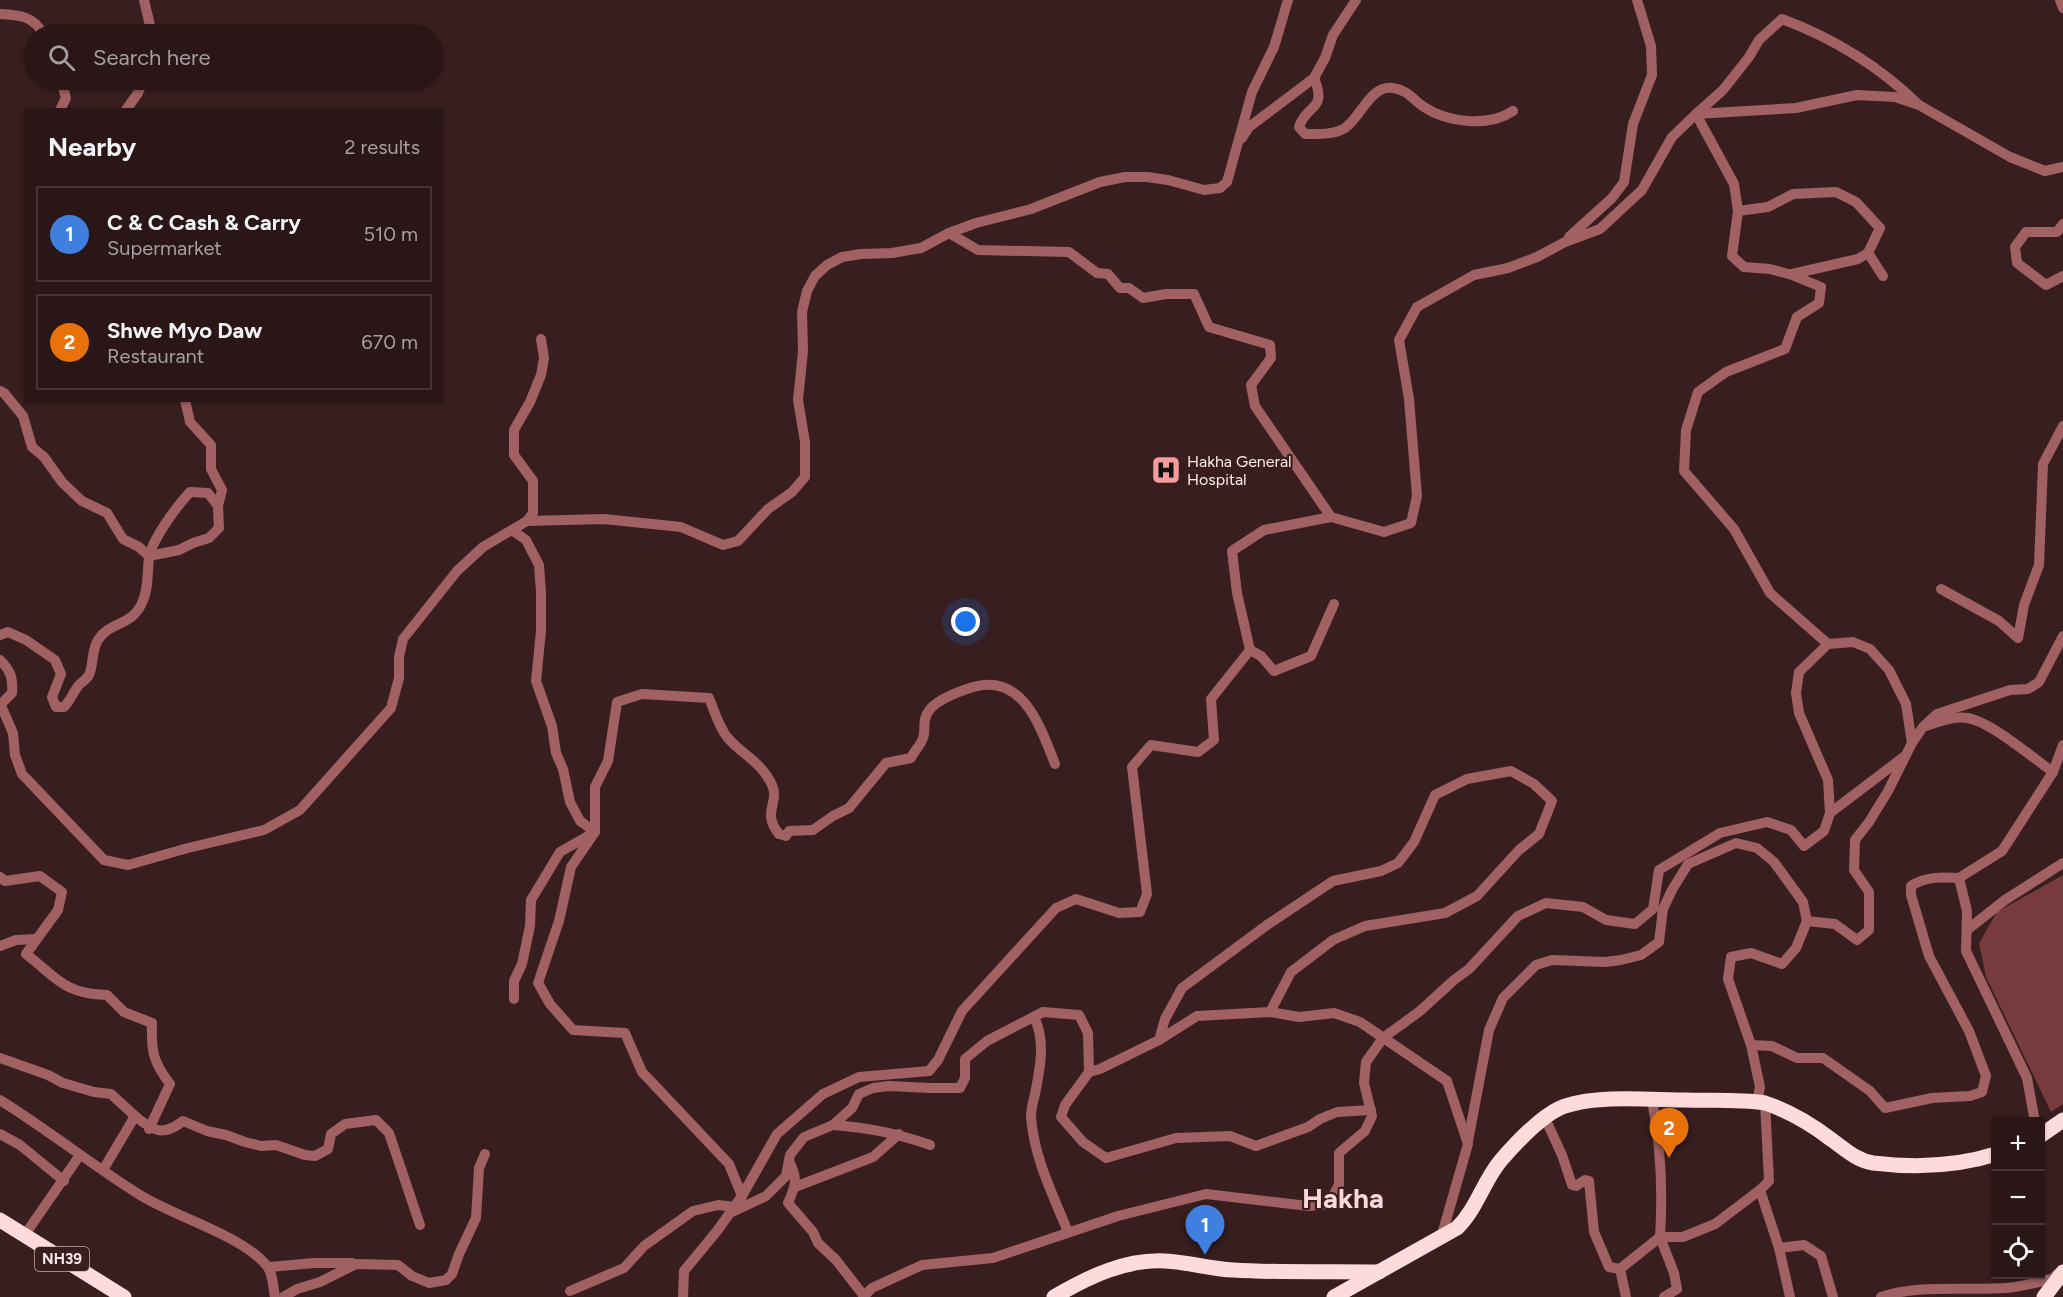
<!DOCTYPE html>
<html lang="en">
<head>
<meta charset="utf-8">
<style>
  :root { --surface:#2a1617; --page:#321f20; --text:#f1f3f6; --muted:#a59fa1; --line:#463536; --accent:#0b8043 }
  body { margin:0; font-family:Figtree,sans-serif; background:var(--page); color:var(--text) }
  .controls { position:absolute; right:18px; bottom:18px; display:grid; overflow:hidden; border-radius:0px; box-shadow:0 2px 4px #0004 }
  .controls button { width:54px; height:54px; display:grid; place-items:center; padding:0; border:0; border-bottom:2px solid var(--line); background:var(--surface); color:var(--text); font:30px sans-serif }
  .you { position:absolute; left:966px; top:622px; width:21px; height:21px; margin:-15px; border:4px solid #fff; border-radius:50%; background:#1a73e8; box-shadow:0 0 0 9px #1a73e833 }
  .badge { display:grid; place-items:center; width:39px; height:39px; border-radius:50%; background:var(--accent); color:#fff; font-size:20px; font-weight:700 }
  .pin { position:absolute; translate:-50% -50px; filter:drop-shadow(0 2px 3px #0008) }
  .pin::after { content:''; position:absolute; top:32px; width:21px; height:18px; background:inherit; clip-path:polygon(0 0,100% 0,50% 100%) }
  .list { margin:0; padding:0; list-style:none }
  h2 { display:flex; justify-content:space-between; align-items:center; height:78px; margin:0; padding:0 24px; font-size:26px }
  h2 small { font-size:20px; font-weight:400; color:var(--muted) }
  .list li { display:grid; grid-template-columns:39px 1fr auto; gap:18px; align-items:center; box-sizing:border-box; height:96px; margin:0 12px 12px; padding:0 12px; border:2px solid var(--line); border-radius:0px }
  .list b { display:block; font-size:22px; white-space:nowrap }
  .list p { margin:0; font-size:20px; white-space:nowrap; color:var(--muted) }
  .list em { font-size:20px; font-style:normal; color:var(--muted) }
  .icon { flex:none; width:33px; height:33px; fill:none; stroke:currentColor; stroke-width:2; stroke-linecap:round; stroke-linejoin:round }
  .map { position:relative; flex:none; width:2063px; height:1297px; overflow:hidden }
  .search { position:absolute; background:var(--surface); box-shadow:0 2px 4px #0004; left:24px; top:24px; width:420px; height:66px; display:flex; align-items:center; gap:15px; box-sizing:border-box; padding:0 21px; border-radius:33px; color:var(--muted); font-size:22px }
  .panel { position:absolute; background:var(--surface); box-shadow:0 2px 4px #0004; left:24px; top:108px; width:420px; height:294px; border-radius:0px }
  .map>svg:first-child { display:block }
  .pitch { fill:#773b3d }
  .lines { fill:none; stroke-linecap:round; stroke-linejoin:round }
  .minor { stroke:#a16061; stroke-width:10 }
  .highway { stroke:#fcdbda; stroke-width:15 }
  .labels { text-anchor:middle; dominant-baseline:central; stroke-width:4.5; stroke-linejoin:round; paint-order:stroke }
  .shield { fill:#381e1f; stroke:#c1adac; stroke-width:1.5 }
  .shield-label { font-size:15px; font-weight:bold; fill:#fceae9 }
  .poi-label { font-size:16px; fill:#fceae9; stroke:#381e1f; text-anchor:start }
  .town-label { font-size:28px; font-weight:bold; fill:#fbd7d7; stroke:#381e1f }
</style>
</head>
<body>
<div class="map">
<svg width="2063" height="1297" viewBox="0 0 2063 1297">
  <rect width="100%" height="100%" fill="#381e1f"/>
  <path class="pitch" d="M2063 875V1104L2051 1112 1986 977 1979 943 1997 912Z"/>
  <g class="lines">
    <g class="minor">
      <path d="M144 0 152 34"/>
      <path d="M2060 0 2063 8"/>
      <path d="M0 14C19 15 34 16 43 34"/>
      <path d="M1314 78C1328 111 1306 104 1299 127L1305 134C1317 134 1334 135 1345 128 1361 117 1371 84 1393 88 1408 90 1413 100 1424 107 1448 123 1489 127 1513 111"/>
      <path d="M60 110 66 98 61 80"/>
      <path d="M126 110 138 93 144 80"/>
      <path d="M1242 138 1249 127 1314 78 1325 58 1333 35 1356 0"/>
      <path d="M1738 211 1768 207 1793 194 1836 192 1856 202 1880 228 1868 253 1883 276"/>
      <path d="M2063 224 2057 232H2026L2015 247 2017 263 2046 285 2063 276"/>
      <path d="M949 233 978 250 1069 252 1097 273 1108 274 1120 288H1129L1143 298 1166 294H1194L1209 327 1270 345 1271 358 1251 385 1255 406 1331 517"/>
      <path d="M1569 237 1612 198 1624 182 1633 124 1652 75 1651 46 1637 0"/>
      <path d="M1792 274 1858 259 1868 253"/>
      <path d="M0 391 4 393 23 416 32 447 44 457 62 482 82 501 107 513 123 539 139 547 149 556"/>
      <path d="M185 400 190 422 211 445V469L222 490 218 506"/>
      <path d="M527 521 533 513V481L514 455V430L530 402 541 375 544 358 541 339"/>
      <path d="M512 530 526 540 539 565 541 592V631L536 681 552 726 556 753 563 769 570 802 580 821 595 832 560 852 531 900 530 926 522 964 514 981V999"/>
      <path d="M1941 589 1999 621 2018 638 2024 605 2039 565 2043 464 2063 426"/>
      <path d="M0 635 8 632 26 640 55 660 61 674 52 697 56 707H64C71 700 73 692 79 685 82 682 87 679 89 675 94 664 91 651 98 640 110 621 131 627 142 603 149 588 147 573 149 558 152 539 177 506 190 492L208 493 218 506 219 528 209 538 193 543 179 550 149 556"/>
      <path d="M1828 644 1853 642 1870 649 1889 670 1906 704 1912 743"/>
      <path d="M1250 650 1261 656 1274 671 1311 656 1334 604"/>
      <path d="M0 660C11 671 13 678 12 693L0 705"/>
      <path d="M0 707 2 708 13 733 15 755 22 774 104 860 128 865 188 848 264 830 300 810 391 708 399 678V657L403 639 457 571 483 547 527 521 604 519 681 527 723 545 738 541 768 509 792 492 805 477V442L798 400 803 351 802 312 807 291 815 276 827 265 842 257 861 254 892 253 921 248 949 233 976 223 1031 209 1100 182 1125 177H1147L1168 180 1204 190 1220 188 1227 182 1252 92 1274 47 1288 0"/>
      <path d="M1926 726C1939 722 1953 716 1967 718 1990 721 2033 758 2053 772"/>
      <path d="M1830 813 1905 756"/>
      <path d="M0 877 5 881 40 876 62 892 58 910 26 954C57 978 64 994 107 995L124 1012 152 1023C151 1051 153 1062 170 1084L149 1129"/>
      <path d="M1967 930 2005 900 2063 863"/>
      <path d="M0 946 16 940 36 939"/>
      <path d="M1270 1012 1291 972 1333 940 1365 926 1445 913 1477 896 1519 850 1539 834 1552 801 1534 784 1511 771 1467 779 1435 795 1414 842 1398 863 1381 871 1333 881 1267 925 1182 988 1165 1019 1159 1040 1197 1016 1270 1012 1299 1017 1334 1013 1360 1022 1447 1081 1468 1144 1441 1238"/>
      <path d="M1034 1017C1046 1041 1040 1069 1035 1094 1033 1102 1031 1109 1031 1117 1034 1158 1053 1195 1068 1232"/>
      <path d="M1751 1045 1772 1046 1797 1058H1823L1870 1091 1885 1108 1932 1098 1970 1096 1982 1092 1986 1076 1969 1031 1929 956 1911 895V886C1926 876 1943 877 1959 878"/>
      <path d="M0 1058 48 1075 63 1083 94 1092 111 1094 135 1116"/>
      <path d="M1089 1072 1100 1069 1159 1040"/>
      <path d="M0 1100C48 1130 92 1165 140 1195 175 1217 242 1235 267 1266 273 1273 273 1288 275 1297"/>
      <path d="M1757 1102 1760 1087 1751 1045 1728 979 1731 957 1751 953 1782 964 1796 948 1807 921 1835 924 1857 940 1869 930V892L1854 870 1855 840 1869 822 1888 791 1912 743 1923 727 1937 714 2010 690 2028 689 2039 682 2063 636"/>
      <path d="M1545 1118 1562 1155 1572 1185 1576 1186 1585 1180 1589 1181 1594 1232 1609 1267 1620 1269"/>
      <path d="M2035 1122 2027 1078 1966 951 1967 911 1959 878 2002 851 2053 772 2063 745"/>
      <path d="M833 1125C869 1128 896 1133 930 1145"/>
      <path d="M0 1134 20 1145 64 1181"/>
      <path d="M1468 1141 1489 1030 1503 998 1536 965 1552 960 1605 962 1621 960 1641 955 1659 942 1663 909 1672 890 1688 864 1736 843 1757 848 1774 862 1803 902 1807 921"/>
      <path d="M789 1161C798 1179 796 1185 788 1203L813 1232 818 1243 836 1260 864 1296"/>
      <path d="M103 1170 135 1116C153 1131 163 1137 183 1121L207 1131 226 1135 245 1142 261 1146 276 1145 305 1155 315 1156 328 1149 331 1134 345 1124 376 1120 389 1133 420 1225"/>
      <path d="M795 1187 873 1157 899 1134"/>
      <path d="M1760 1190 1769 1181 1765 1103"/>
      <path d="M742 1196 729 1164 642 1072 625 1033 573 1030 550 1004 538 983 559 921 571 867 595 832V787L608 761 617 702 642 694 709 698C714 710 719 727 727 737 743 756 760 760 772 785 780 803 761 812 779 834L786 836 789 831 813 830 833 816 849 808 886 763 911 758C914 751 921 745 923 738 927 729 920 721 931 708 940 699 955 693 967 689 1021 669 1039 723 1055 764"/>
      <path d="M730 1213 766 1196 786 1176 790 1155 804 1137 833 1125 852 1108 859 1094 873 1088 889 1086 930 1088H960L965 1078V1059L987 1041 1043 1012 1079 1015 1088 1033 1089 1072 1065 1105 1061 1117 1083 1142 1106 1158 1176 1138 1230 1136 1256 1146 1308 1127 1320 1119 1337 1112 1371 1110"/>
      <path d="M24 1236 80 1155"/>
      <path d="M1779 1248 1804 1245 1821 1256 1833 1297"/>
      <path d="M269 1267 314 1263H352"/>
      <path d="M570 1291 624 1268 644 1246 693 1211 718 1205 735 1207"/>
      <path d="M283 1297 297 1289 320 1282 356 1264 398 1265 412 1276 429 1283 446 1280 452 1274 459 1254 476 1218 479 1168 485 1154"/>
      <path d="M683 1297 684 1271 717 1231 742 1196 777 1134 823 1094 859 1077 929 1071 938 1060 962 1011 1056 908 1076 899 1119 913 1140 912 1147 894 1132 767 1151 745 1198 752 1214 740 1211 699 1250 650 1237 593 1232 551 1264 530 1331 517 1384 532 1411 523 1417 496 1409 399 1399 340 1417 307 1474 275 1508 268 1537 257 1565 242 1600 229 1642 190 1672 137 1696 114 1796 108 1857 95 1895 97 1919 105 2010 157 2045 171 2063 167"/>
      <path d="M863 1297 872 1288 922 1265 993 1258 1118 1216 1206 1194 1308 1206 1328 1204 1339 1185V1153L1365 1131 1372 1116 1364 1083 1366 1062 1383 1038 1420 1011 1454 980 1469 969 1518 916 1546 903 1583 907 1606 920 1635 924 1653 909 1659 870 1720 833 1767 822 1791 830 1804 846 1824 831 1830 813 1828 780 1799 713 1796 693 1799 672 1828 644 1770 593 1734 529 1684 471 1686 430 1698 392 1726 372 1785 349 1797 317 1819 303 1821 287 1792 275 1770 269 1744 267 1732 256 1738 211 1734 184 1696 114 1723 90 1749 57 1759 40 1782 19C1833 38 1880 67 1919 105"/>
      <path d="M1626 1297 1620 1269 1660 1237C1663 1190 1661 1146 1652 1100"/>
      <path d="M1664 1297 1677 1289 1674 1273 1660 1237H1683L1715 1224 1760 1190 1779 1248 1790 1297"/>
      <path d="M1881 1297C1919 1284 1967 1291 2006 1288 2021 1287 2037 1282 2052 1279L2057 1274"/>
    </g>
    <g class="highway">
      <path d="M2040 1136 2063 1120"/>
      <path d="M0 1220 124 1297"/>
      <path d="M1054 1297C1088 1277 1125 1259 1165 1261 1188 1262 1210 1269 1233 1270 1281 1273 1330 1271 1379 1272"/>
      <path d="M1334 1297 1457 1228C1477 1209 1484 1179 1502 1159 1516 1143 1541 1117 1560 1108 1592 1094 1651 1100 1687 1100 1712 1101 1739 1099 1765 1103 1789 1111 1811 1124 1832 1140 1846 1150 1856 1160 1873 1163 1915 1168 1955 1167 1996 1154"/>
      <path d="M2044 1297 2063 1272"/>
    </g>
  </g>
  <defs>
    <g id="hospital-square" transform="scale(1.5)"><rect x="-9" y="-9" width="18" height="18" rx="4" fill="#f59b9c" stroke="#381e1f"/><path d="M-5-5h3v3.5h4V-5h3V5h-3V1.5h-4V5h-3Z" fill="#111"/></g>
  </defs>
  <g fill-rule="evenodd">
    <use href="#hospital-square" x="1166" y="470"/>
  </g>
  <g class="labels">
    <rect class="shield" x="35" y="1247" width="54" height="24" rx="4.5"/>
    <g class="shield-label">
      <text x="62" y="1259">NH39</text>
    </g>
    <g class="poi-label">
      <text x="1187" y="461">Hakha General<tspan x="1187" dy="18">Hospital</tspan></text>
    </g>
    <g class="town-label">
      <text x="1343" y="1198">Hakha</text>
    </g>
  </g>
</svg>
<div class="controls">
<button>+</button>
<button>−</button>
<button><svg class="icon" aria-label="locate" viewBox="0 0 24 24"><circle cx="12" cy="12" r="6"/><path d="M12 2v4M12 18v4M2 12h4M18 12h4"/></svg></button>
</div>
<div class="you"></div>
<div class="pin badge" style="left:1205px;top:1255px;background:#3f7fe0">1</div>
<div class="pin badge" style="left:1669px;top:1158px;background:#e8710a">2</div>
<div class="search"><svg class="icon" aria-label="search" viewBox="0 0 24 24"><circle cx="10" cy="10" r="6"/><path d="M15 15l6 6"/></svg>Search here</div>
<section class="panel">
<h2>Nearby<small>2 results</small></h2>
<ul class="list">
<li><span class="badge" style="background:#3f7fe0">1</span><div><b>C &amp; C Cash &amp; Carry</b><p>Supermarket</p></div><em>510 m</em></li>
<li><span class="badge" style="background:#e8710a">2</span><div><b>Shwe Myo Daw</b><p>Restaurant</p></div><em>670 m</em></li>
</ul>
</section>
</div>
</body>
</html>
